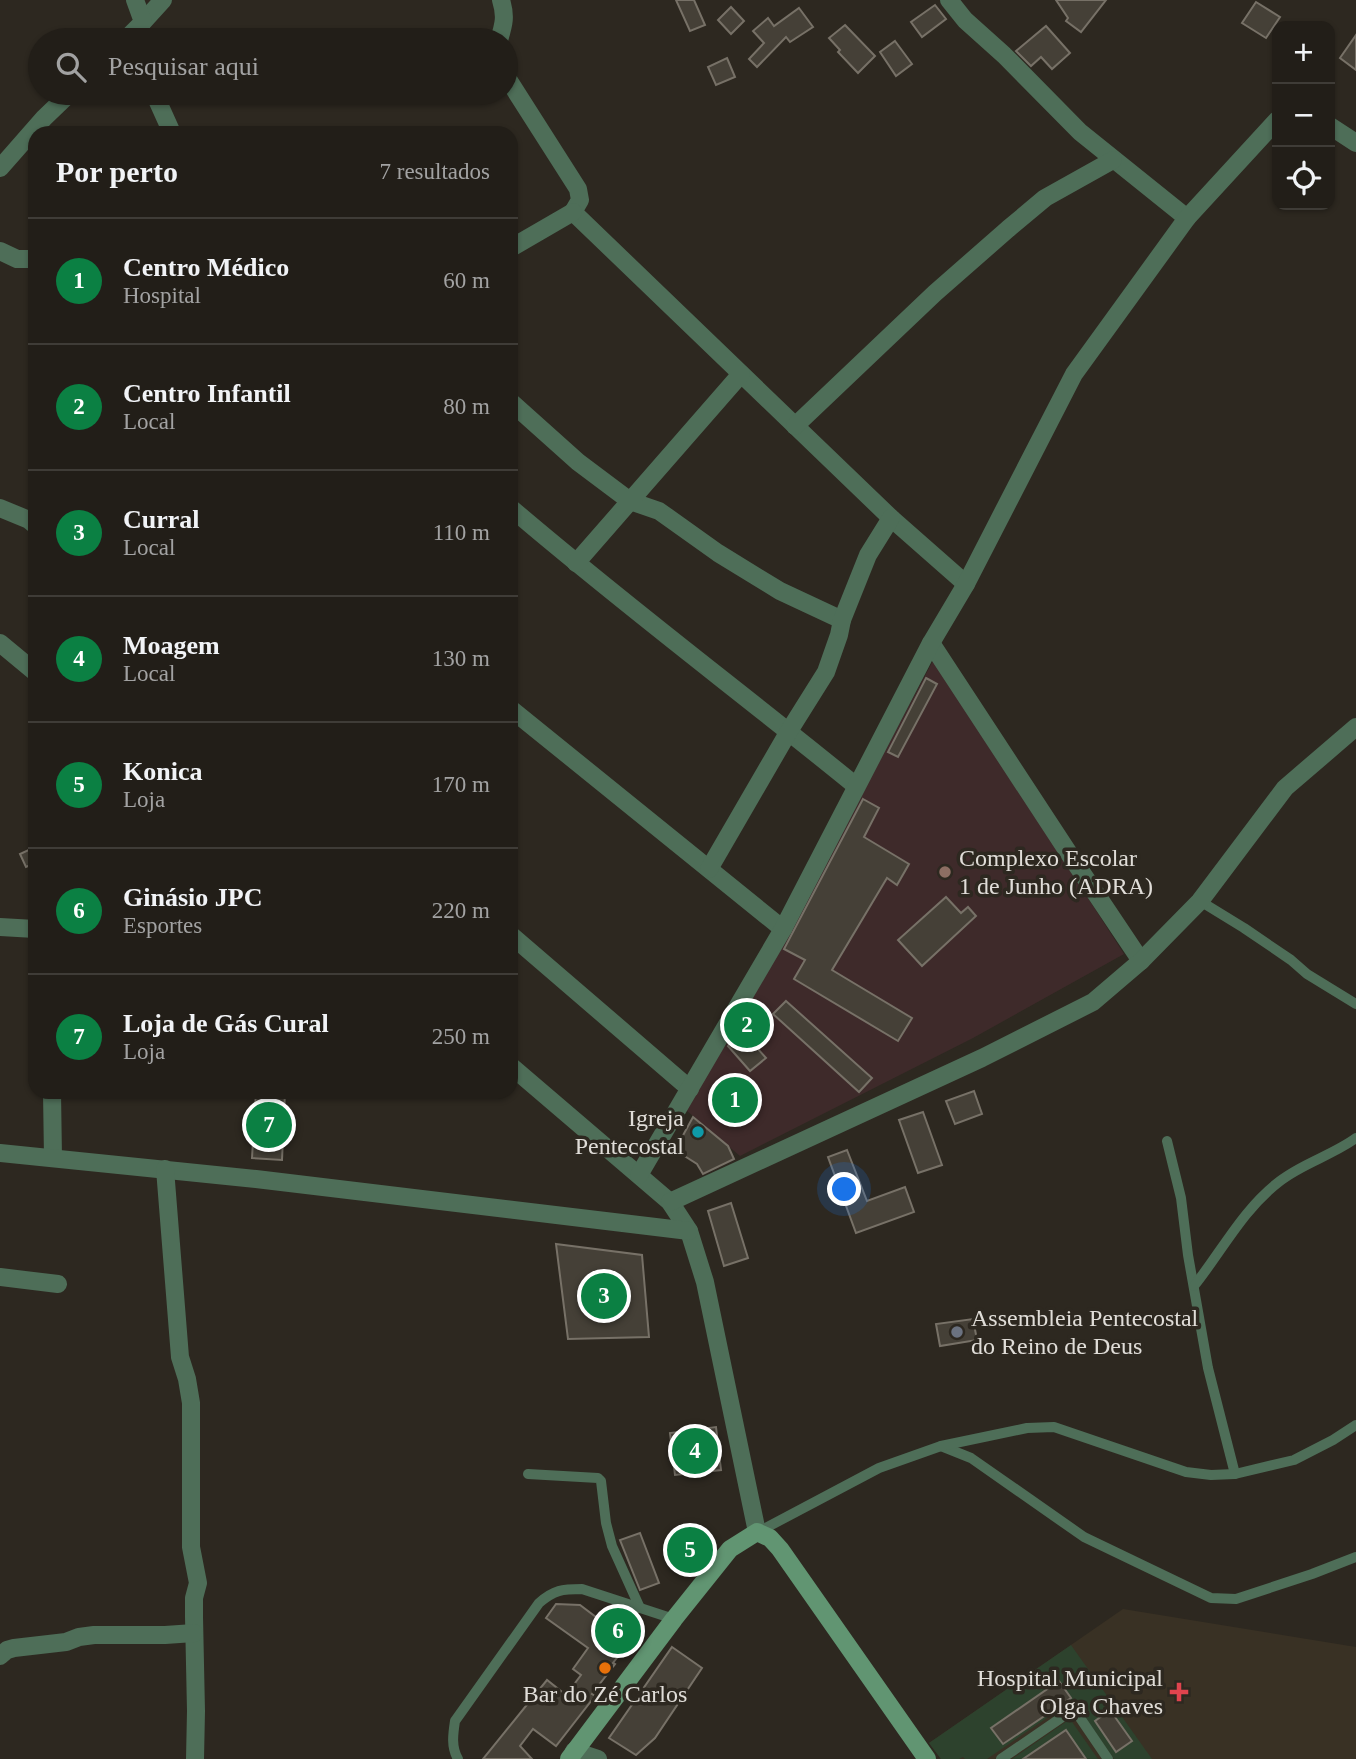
<!DOCTYPE html>
<html lang="pt">
<head>
<meta charset="utf-8">
<style>
  :root { --surface:#221e18; --page:#2a2721; --text:#f1f3f6; --muted:#a2a2a2; --line:#3f3c37; --accent:#0b8043 }
  body { margin:0; font-family:"Times New Roman",serif; background:var(--page); color:var(--text) }
  .controls { position:absolute; right:21px; top:21px; display:grid; overflow:hidden; border-radius:14px; box-shadow:0 2px 5px #0004 }
  .controls button { width:63px; height:63px; display:grid; place-items:center; padding:0; border:0; border-bottom:2px solid var(--line); background:var(--surface); color:var(--text); font:35px sans-serif }
  .you { position:absolute; left:845px; top:1190px; width:24px; height:24px; margin:-18px; border:5px solid #fff; border-radius:50%; background:#1a73e8; box-shadow:0 0 0 10px #1a73e833 }
  .badge { display:grid; place-items:center; width:46px; height:46px; border-radius:50%; background:var(--accent); color:#fff; font-size:23px; font-weight:700 }
  .pin { position:absolute; translate:-50% -50%; border:4px solid #fff; box-shadow:0 2px 7px #0006 }
  .list { margin:0; padding:0; list-style:none }
  h2 { display:flex; justify-content:space-between; align-items:center; height:91px; margin:0; padding:0 28px; font-size:30px }
  h2 small { font-size:23px; font-weight:400; color:var(--muted) }
  .list li { display:grid; grid-template-columns:46px 1fr auto; gap:21px; align-items:center; box-sizing:border-box; height:126px; padding:0 28px; border-top:2px solid var(--line) }
  .list b { display:block; font-size:26px; white-space:nowrap }
  .list p { margin:0; font-size:23px; white-space:nowrap; color:var(--muted) }
  .list em { font-size:23px; font-style:normal; color:var(--muted) }
  .icon { flex:none; width:38px; height:38px; fill:none; stroke:currentColor; stroke-width:2; stroke-linecap:round; stroke-linejoin:round }
  .map { position:relative; flex:none; width:1356px; height:1759px; overflow:hidden }
  .search { position:absolute; background:var(--surface); box-shadow:0 2px 5px #0004; left:28px; top:28px; width:490px; height:77px; display:flex; align-items:center; gap:18px; box-sizing:border-box; padding:0 24px; border-radius:38px; color:var(--muted); font-size:26px }
  .panel { position:absolute; background:var(--surface); box-shadow:0 2px 5px #0004; left:28px; top:126px; width:490px; height:973px; border-radius:21px }
  .map>svg:first-child { display:block }
  .built { fill:#393124 }
  .education { fill:#3e2a2a }
  .green { fill:#2d422d; fill-rule:evenodd }
  .building { fill:#454037; stroke:#777167; stroke-width:2 }
  .lines { fill:none; stroke-linecap:round; stroke-linejoin:round }
  .lane { stroke:#4e6e58; stroke-width:10 }
  .street { stroke:#4e6e58; stroke-width:18 }
  .secondary { stroke:#619572; stroke-width:18 }
  .education-dot { fill:#8d6e63; stroke:#2d2820; stroke-width:2.5 }
  .culture-dot { fill:#0f9aa8; stroke:#2d2820; stroke-width:2.5 }
  .worship-dot { fill:#6b7280; stroke:#2d2820; stroke-width:2.5 }
  .food-dot { fill:#e8710a; stroke:#2d2820; stroke-width:2.5 }
  .health-dot { fill:#e0444e; stroke:#2d2820; stroke-width:2.5 }
  .labels { text-anchor:middle; dominant-baseline:central; stroke-width:7; stroke-linejoin:round; paint-order:stroke }
  .poi-label { font-size:24px; fill:#e0ddd8; stroke:#2d2820; text-anchor:start }
</style>
</head>
<body>
<div class="map">
<svg width="1356" height="1759" viewBox="0 0 1356 1759">
  <rect width="100%" height="100%" fill="#2d2820"/>
  <path class="built" d="M1123 1609 1356 1647V1759H941L929 1743Z"/>
  <path class="education" d="M934 659 1124 954 973 1038 740 1156 686 1110 779 947Z"/>
  <g class="green">
    <path d="M1071 1645 1152 1759H1114L1073 1700 987 1759H965L963 1757 959 1759H941L929 1743ZM1058 1681 1070 1698 1003 1744 992 1727ZM1110 1710 1132 1741 1117 1751 1095 1721Z"/>
    <path d="M1070 1719 1098 1759H1012Z"/>
  </g>
  <g class="building">
    <path d="M676 0H694L705 25 690 31Z"/>
    <path d="M1056 0H1106L1081 32 1066 21 1068 18Z"/>
    <path d="M1256 2 1280 17 1266 38 1242 23Z"/>
    <path d="M935 5 946 19 922 37 911 22Z"/>
    <path d="M731 7 744 21 731 34 718 20Z"/>
    <path d="M799 8 813 27 790 42 786 37 757 67 749 59 764 43 753 31 768 18 774 26Z"/>
    <path d="M845 25 875 56 858 73 838 52 840 50 829 38Z"/>
    <path d="M1046 26 1070 53 1052 69 1041 57 1031 66 1016 51Z"/>
    <path d="M1356 35V70L1340 58Z"/>
    <path d="M895 41 912 64 896 76 880 52Z"/>
    <path d="M727 58 735 77 716 85 708 67Z"/>
    <path d="M926 678 937 684 898 757 888 752Z"/>
    <path d="M863 799 879 808 864 837 909 864 897 885 887 878 832 970 912 1018 898 1041 794 979 805 960 784 949Z"/>
    <path d="M35 847V863L26 867 20 854Z"/>
    <path d="M946 897 961 913 968 907 976 916 922 966 898 940Z"/>
    <path d="M754 1000 767 1011 749 1039 766 1058 750 1071 728 1046Z"/>
    <path d="M786 1001 872 1078 859 1092 773 1014Z"/>
    <path d="M744 1081 756 1097 726 1119 715 1103Z"/>
    <path d="M974 1091 982 1114 955 1124 946 1101Z"/>
    <path d="M256 1092H285L282 1160 252 1158Z"/>
    <path d="M923 1112 942 1165 918 1173 899 1120Z"/>
    <path d="M693 1117 728 1146 734 1159 703 1174 697 1164 675 1150Z"/>
    <path d="M847 1150 867 1201 905 1187 914 1212 856 1233 828 1157Z"/>
    <path d="M731 1203 748 1258 724 1266 708 1211Z"/>
    <path d="M556 1244 642 1255 649 1337 568 1339Z"/>
    <path d="M973 1319 977 1340 940 1346 936 1324Z"/>
    <path d="M716 1427 721 1470 675 1475 670 1433Z"/>
    <path d="M640 1533 659 1583 640 1590 620 1540Z"/>
    <path d="M696 1534 706 1557 685 1566 675 1543Z"/>
    <path d="M556 1604 580 1605 600 1620 604 1615 633 1637 613 1663 615 1664 592 1694 595 1696 556 1746 533 1729 520 1746 532 1759H483L547 1680 566 1695 581 1675 573 1669 588 1648 546 1618Z"/>
    <path d="M672 1647 702 1668 655 1738 636 1755 609 1738Z"/>
    <path d="M1059 1681 1071 1698 1003 1744 991 1728Z"/>
    <path d="M1110 1710 1132 1741 1116 1752 1095 1721Z"/>
    <path d="M1066 1730 1086 1759H1023Z"/>
  </g>
  <g class="lines">
    <g class="lane">
      <path d="M1200 901 1244 928 1291 960 1307 974 1356 1004"/>
      <path d="M1167 1141 1181 1198 1188 1255 1208 1368 1235 1474"/>
      <path d="M1194 1286C1222 1251 1243 1209 1280 1181 1303 1163 1333 1155 1356 1138"/>
      <path d="M941 1446 971 1458 1084 1537 1211 1598 1236 1599 1312 1574 1356 1557"/>
      <path d="M528 1474 598 1478 601 1481 606 1523 612 1546 640 1608"/>
      <path d="M758 1532 879 1468 941 1446 1027 1428 1054 1427 1186 1472 1211 1475 1235 1474 1294 1460 1333 1440 1356 1425"/>
      <path d="M458 1759C451 1747 453 1734 455 1721L539 1603C554 1590 562 1589 582 1589L674 1619"/>
      <path d="M1001 1759 1074 1709 1108 1759"/>
    </g>
    <g class="street">
      <path d="M949 0 965 20 1004 55 1080 132 1187 218"/>
      <path d="M143 22 163 0"/>
      <path d="M125 40 143 22 135 0"/>
      <path d="M499 40C504 24 506 16 501 0"/>
      <path d="M506 76 578 189 580 200 573 212 891 518 966 584"/>
      <path d="M154 93 172 133"/>
      <path d="M1330 126 1356 143"/>
      <path d="M0 168 44 118 70 93"/>
      <path d="M511 248 573 212"/>
      <path d="M0 251 17 259H35"/>
      <path d="M511 402 578 462 630 501 659 511 718 553 780 591 842 620"/>
      <path d="M795 426 935 293 1008 229 1045 198 1113 160"/>
      <path d="M0 508 29 520 35 525"/>
      <path d="M511 508C623 604 742 693 856 786"/>
      <path d="M576 563 741 374"/>
      <path d="M0 643 35 672"/>
      <path d="M931 643 1068 852 1141 961"/>
      <path d="M511 709 783 929"/>
      <path d="M709 869 789 731 826 672 839 635 842 620 868 555 891 518"/>
      <path d="M0 927 35 929"/>
      <path d="M511 935 690 1089"/>
      <path d="M511 1066 670 1202 689 1231 705 1282 757 1532"/>
      <path d="M52 1092 53 1158"/>
      <path d="M0 1153 256 1179 689 1231"/>
      <path d="M165 1169 180 1357 187 1379 191 1403V1547L198 1583 194 1598V1617L196 1711 195 1759"/>
      <path d="M639 1175 783 929 931 643 966 584 1074 374 1187 218 1277 120"/>
      <path d="M670 1202 982 1058 1093 1002 1141 961 1200 901 1285 788 1356 727"/>
      <path d="M0 1277 58 1284"/>
      <path d="M0 1656 7 1650 14 1648 66 1642 79 1637 94 1635H165L194 1633"/>
      <path d="M574 1751 598 1759"/>
    </g>
    <path class="secondary" d="M569 1759 674 1619 730 1549 757 1532 770 1538 780 1549 927 1759"/>
  </g>
  <circle class="education-dot" cx="945" cy="872" r="7"/>
  <circle class="culture-dot" cx="698" cy="1132" r="7"/>
  <circle class="worship-dot" cx="957" cy="1332" r="7"/>
  <circle class="food-dot" cx="605" cy="1668" r="7"/>
  <path class="health-dot" d="M1175.5 1681.5h7v7h7v7h-7v7h-7v-7h-7v-7h7z"/>
  <g class="labels">
    <g class="poi-label">
      <text x="959" y="858">Complexo Escolar<tspan x="959" dy="28">1 de Junho (ADRA)</tspan></text>
      <text x="684" y="1118" text-anchor="end">Igreja<tspan x="684" dy="28">Pentecostal</tspan></text>
      <text x="971" y="1318">Assembleia Pentecostal<tspan x="971" dy="28">do Reino de Deus</tspan></text>
      <text x="1163" y="1678" text-anchor="end">Hospital Municipal<tspan x="1163" dy="28">Olga Chaves</tspan></text>
      <text x="605" y="1694" text-anchor="middle">Bar do Zé Carlos</text>
    </g>
  </g>
</svg>
<div class="controls">
<button>+</button>
<button>−</button>
<button><svg class="icon" aria-label="locate" viewBox="0 0 24 24"><circle cx="12" cy="12" r="6"/><path d="M12 2v4M12 18v4M2 12h4M18 12h4"/></svg></button>
</div>
<div class="you"></div>
<div class="pin badge" style="left:735px;top:1100px">1</div>
<div class="pin badge" style="left:747px;top:1025px">2</div>
<div class="pin badge" style="left:604px;top:1296px">3</div>
<div class="pin badge" style="left:695px;top:1451px">4</div>
<div class="pin badge" style="left:690px;top:1550px">5</div>
<div class="pin badge" style="left:618px;top:1631px">6</div>
<div class="pin badge" style="left:269px;top:1125px">7</div>
<div class="search"><svg class="icon" aria-label="search" viewBox="0 0 24 24"><circle cx="10" cy="10" r="6"/><path d="M15 15l6 6"/></svg>Pesquisar aqui</div>
<section class="panel">
<h2>Por perto<small>7 resultados</small></h2>
<ul class="list">
<li><span class="badge">1</span><div><b>Centro Médico</b><p>Hospital</p></div><em>60 m</em></li>
<li><span class="badge">2</span><div><b>Centro Infantil</b><p>Local</p></div><em>80 m</em></li>
<li><span class="badge">3</span><div><b>Curral</b><p>Local</p></div><em>110 m</em></li>
<li><span class="badge">4</span><div><b>Moagem</b><p>Local</p></div><em>130 m</em></li>
<li><span class="badge">5</span><div><b>Konica</b><p>Loja</p></div><em>170 m</em></li>
<li><span class="badge">6</span><div><b>Ginásio JPC</b><p>Esportes</p></div><em>220 m</em></li>
<li><span class="badge">7</span><div><b>Loja de Gás Cural</b><p>Loja</p></div><em>250 m</em></li>
</ul>
</section>
</div>
</body>
</html>
